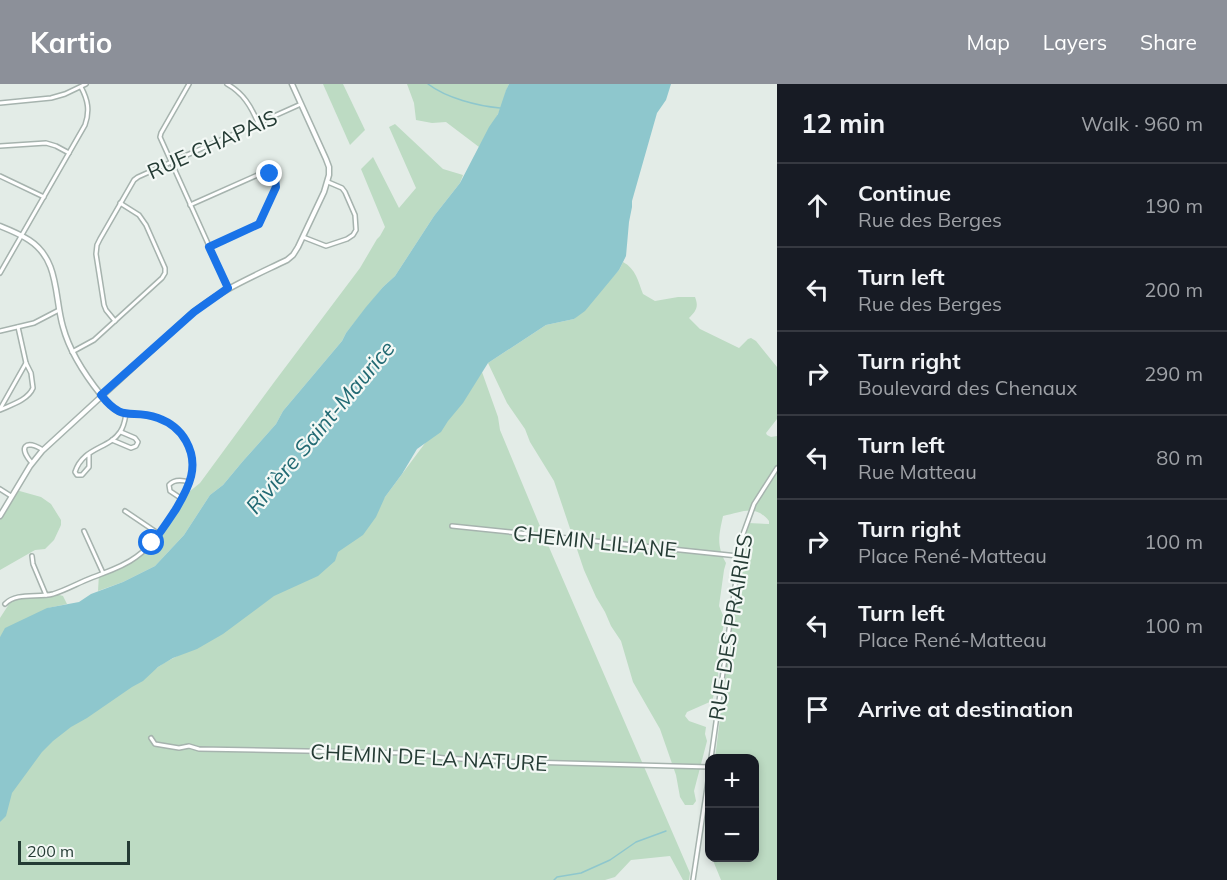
<!DOCTYPE html>
<html lang="en">
<head>
<meta charset="utf-8">
<style>
  :root { --surface:#171b24; --page:#242831; --text:#f1f3f6; --muted:#9ea1a6; --line:#363941; --accent:#8c9099 }
  body { margin:0; font-family:Mulish,sans-serif; background:var(--page); color:var(--text) }
  .controls { position:absolute; right:18px; bottom:18px; display:grid; overflow:hidden; border-radius:12px; box-shadow:0 3px 9px #0003 }
  .controls button { width:54px; height:54px; display:grid; place-items:center; padding:0; border:0; border-bottom:2px solid var(--line); background:var(--surface); color:var(--text); font:30px sans-serif }
  .scale { position:absolute; left:18px; bottom:15px; width:112px; box-sizing:border-box; padding-left:6px; border:3px solid #243b34; border-top:0; font-size:16px; line-height:21px; white-space:nowrap; color:#243b34; -webkit-text-stroke:4px #f3f8f5; paint-order:stroke }
  .stop { position:absolute; width:18px; height:18px; margin:-14px; border:4px solid #1a73e8; border-radius:50%; background:#fff }
  .stop.end { background:#1a73e8; border-color:#fff; box-shadow:0 2px 6px #0008 }
  .list { margin:0; padding:0; list-style:none }
  h2 { display:flex; justify-content:space-between; align-items:center; height:78px; margin:0; padding:0 24px; font-size:26px }
  h2 small { font-size:20px; font-weight:400; color:var(--muted) }
  .list li { display:grid; grid-template-columns:39px 1fr auto; gap:18px; align-items:center; box-sizing:border-box; height:84px; padding:0 24px; border-top:2px solid var(--line) }
  .list b { display:block; font-size:22px; white-space:nowrap }
  .list p { margin:0; font-size:20px; white-space:nowrap; color:var(--muted) }
  .list em { font-size:20px; font-style:normal; color:var(--muted) }
  .icon { flex:none; width:33px; height:33px; fill:none; stroke:currentColor; stroke-width:2; stroke-linecap:round; stroke-linejoin:round }
  .map { position:relative; flex:none; width:777px; height:796px; overflow:hidden }
  header { display:flex; align-items:center; gap:36px; box-sizing:border-box; height:84px; padding:0 30px; background:var(--accent); color:#fff }
  header strong { font-size:28px }
  nav { display:flex; gap:33px; margin-inline-start:auto; font-size:21px }
  main { display:flex }
  aside { flex:1; background:var(--surface) }
  .map>svg:first-child { display:block }
  .green { fill:#bddbc3 }
  .water { fill:#8ec7cd }
  .lines { fill:none; stroke-linecap:round; stroke-linejoin:round }
  .stream { stroke:#8ec7cd; stroke-width:1.5 }
  .minor-casing { stroke:#a6b3ae; stroke-width:6 }
  .tertiary-casing { stroke:#a6b3ae; stroke-width:7 }
  .minor { stroke:#fff; stroke-width:3 }
  .tertiary { stroke:#fff; stroke-width:4 }
  .route { stroke:#1a73e8; stroke-width:8 }
  .labels { text-anchor:middle; dominant-baseline:central; stroke-width:4.5; stroke-linejoin:round; paint-order:stroke }
  .street-label { font-size:21px; fill:#243b34; stroke:#f3f8f5 }
  .water-label { font-size:22px; font-style:italic; fill:#226a73; stroke:#f3f8f5 }
</style>
</head>
<body>
<header>
<strong>Kartio</strong>
<nav><a>Map</a><a>Layers</a><a>Share</a></nav>
</header>
<main>
<div class="map">
<svg width="777" height="796" viewBox="0 0 777 796">
  <rect width="100%" height="100%" fill="#e3ece7"/>
  <g class="green">
    <path d="M323 0H343L365 46 350 61Z"/>
    <path d="M407 0H509C504 9 504 19 499 28 493 40 485 51 479 63L446 38 432 39 416 36 414 19Z"/>
    <path d="M395 40 443 85 463 91 460 99 434 132 395 192 383 203 346 249 342 257 283 327 276 340 243 377 223 401 210 411 184 451 155 482 123 498 98 507 99 490 137 472 159 451 184 412 200 399 275 297 360 184 377 155 380 152 385 143 361 85 373 73 399 124 416 104 389 43Z"/>
    <path d="M623 178C636 185 638 197 643 210L655 217 678 213H695C699 223 696 227 689 234L700 245 739 264 748 255 751 254 756 257 777 283V335L766 349 767 351 771 353 777 352V796H721L712 774H754V674H715L741 470 748 439 769 440V437C755 420 743 428 723 432 719 451 716 461 726 479L724 486 719 522 725 536 719 562 718 596 712 617 687 628 685 632 689 637 706 643 705 650 707 657 694 707 696 717 693 721H685L680 713 676 691 660 645 633 598 621 557 611 542 605 528 596 513 584 486 554 397 530 358 525 345 507 319 488 279 546 241 574 235 619 186Z"/>
    <path d="M482 288 498 333 500 346 542 447 690 789 689 796H683L670 772 631 776 615 793 605 796H0V738L8 711 44 661 164 579 208 556 376 425 440 339Z"/>
    <path d="M16 406 41 413 51 420 61 436V441L54 456 45 465 35 466 0 486V436Z"/>
    <path d="M49 508 63 512 67 520 48 524 0 553V534L11 517 29 511Z"/>
  </g>
  <path class="water" d="M509 0H671L666 16 657 29 632 117V123L629 138 626 172 619 186 585 227 574 235 546 241 488 279 463 319 448 337 441 348 417 365 402 390 385 413 376 433 363 451 338 468 335 477 318 492 274 512 223 550 197 565 173 574 158 583 143 597 132 603 87 634 71 643 53 657 42 668 12 709 6 732 0 738V553L5 544 47 524 79 518 91 510 123 498 155 482 184 451 210 411 223 401 243 377 276 340 283 327 342 257 346 249 366 223 383 203 395 192 434 132 460 99 489 43 498 30 506 6Z"/>
  <g class="lines">
    <g class="stream">
      <path d="M428 0C446 14 478 22 500 24"/>
      <path d="M554 796 557 793 581 789 610 776 636 758 666 747"/>
    </g>
    <g class="minor-casing">
      <g id="minor">
        <path d="M189 0 161 49 160 53 228 204"/>
        <path d="M227 0C243 9 251 22 258 39"/>
        <path d="M0 19 51 14 65 10 86 0"/>
        <path d="M0 62 46 59 56 62 69 69"/>
        <path d="M0 92 44 113"/>
        <path d="M190 121 262 89 270 90 275 95V105L259 140 209 163"/>
        <path d="M303 153 326 162 347 155 353 151 356 146 355 131 345 108 342 104 328 98"/>
        <path d="M0 189 85 41C90 27 88 16 81 3"/>
        <path d="M115 237 106 226 104 221 96 170 97 161 100 155 134 96 138 93 301 20"/>
        <path d="M0 247 34 239 59 226"/>
        <path d="M72 268 94 256 162 194 165 189V184L146 141 139 131 120 119"/>
        <path d="M0 325 26 279"/>
        <path d="M0 326C11 321 28 316 33 304L31 289 26 279 18 243"/>
        <path d="M112 356 131 364 136 362 138 358 135 354 121 348"/>
        <path d="M89 370V383L82 391H77L75 388C83 363 109 365 120 348 124 343 125 336 126 330"/>
        <path d="M32 379C18 363 25 355 43 366"/>
        <path d="M0 405 11 412"/>
        <path d="M182 415 170 407 169 401C174 395 182 396 189 398"/>
        <path d="M125 427 159 450"/>
        <path d="M452 442 738 472"/>
        <path d="M84 447 103 489"/>
        <path d="M32 472 33 480 46 511"/>
        <path d="M5 520C16 508 38 514 53 510 66 506 78 499 91 494 106 488 123 483 136 473 156 459 168 437 181 416 194 396 198 373 183 353 174 340 159 332 144 331 137 330 128 332 121 329 113 327 107 318 101 311"/>
        <path d="M151 654 155 660 179 664 189 662 199 665 406 669 444 674 494 677 710 683"/>
        <path d="M711 674 742 453 754 420 777 384"/>
        <path d="M693 796 710 684"/>
      </g>
    </g>
    <g class="tertiary-casing">
      <g id="tertiary">
        <path d="M0 142C10 146 20 150 29 156 60 176 54 213 63 243 70 269 85 291 101 311"/>
        <path d="M0 432 30 382 42 367 189 232C218 207 252 193 287 176L293 171 298 163 324 108 329 91V83L326 75 292 0"/>
      </g>
    </g>
    <use href="#minor" class="minor"/>
    <use href="#tertiary" class="tertiary"/>
  </g>
  <g class="lines">
    <path class="route" d="M152 459C161 448 168 437 176 425 189 403 200 382 186 357 180 346 169 338 158 334 130 324 124 340 101 311L194 228 228 204 209 163 259 140 276 103 275 95 270 90"/>
  </g>
  <g class="labels">
    <g class="street-label">
      <text transform="translate(212 60) rotate(-24)">RUE CHAPAIS</text>
      <text transform="translate(595 457) rotate(6)">CHEMIN LILIANE</text>
      <text transform="translate(730 543) rotate(-81)">RUE DES PRAIRIES</text>
      <text transform="translate(429 673) rotate(3)">CHEMIN DE LA NATURE</text>
    </g>
    <g class="water-label">
      <text transform="translate(320 343) rotate(-50)">Rivière Saint-Maurice</text>
    </g>
  </g>
</svg>
<div class="controls">
<button>+</button>
<button>−</button>
</div>
<div class="scale">200 m</div>
<div class="stop" style="left:152px;top:459px"></div>
<div class="stop end" style="left:270px;top:90px"></div>
</div>
<aside>
<h2>12 min<small>Walk · 960 m</small></h2>
<ul class="list">
<li><svg class="icon" aria-label="ahead" viewBox="0 0 24 24"><path d="M12 20V5M6 11l6-6 6 6"/></svg><div><b>Continue</b><p>Rue des Berges</p></div><em>190 m</em></li>
<li><svg class="icon" aria-label="left" viewBox="0 0 24 24"><path d="M17 20v-9H6M10 6l-5 5 5 5"/></svg><div><b>Turn left</b><p>Rue des Berges</p></div><em>200 m</em></li>
<li><svg class="icon" aria-label="right" viewBox="0 0 24 24"><path d="M7 20v-9h11M14 6l5 5-5 5"/></svg><div><b>Turn right</b><p>Boulevard des Chenaux</p></div><em>290 m</em></li>
<li><svg class="icon" aria-label="left" viewBox="0 0 24 24"><path d="M17 20v-9H6M10 6l-5 5 5 5"/></svg><div><b>Turn left</b><p>Rue Matteau</p></div><em>80 m</em></li>
<li><svg class="icon" aria-label="right" viewBox="0 0 24 24"><path d="M7 20v-9h11M14 6l5 5-5 5"/></svg><div><b>Turn right</b><p>Place René-Matteau</p></div><em>100 m</em></li>
<li><svg class="icon" aria-label="left" viewBox="0 0 24 24"><path d="M17 20v-9H6M10 6l-5 5 5 5"/></svg><div><b>Turn left</b><p>Place René-Matteau</p></div><em>100 m</em></li>
<li><svg class="icon" aria-label="arrive" viewBox="0 0 24 24"><path d="M6 21V4h12l-3 4 3 4H6"/></svg><div><b>Arrive at destination</b></div></li>
</ul>
</aside>
</main>
</body>
</html>
